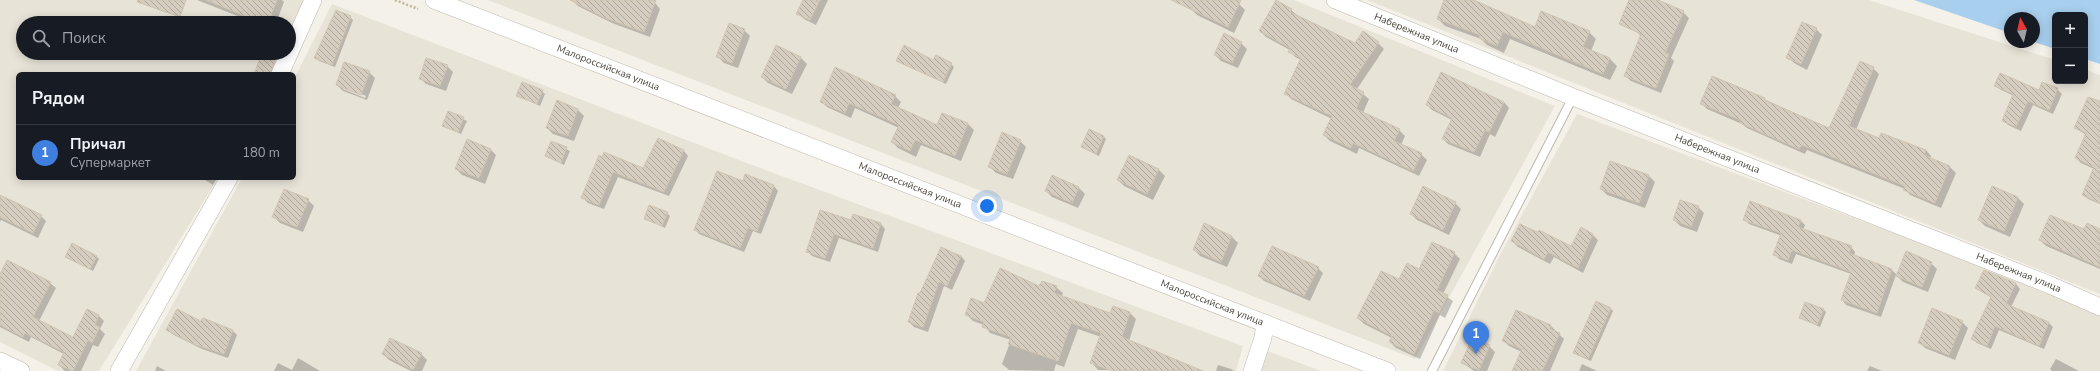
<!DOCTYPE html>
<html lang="ru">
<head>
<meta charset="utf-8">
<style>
  :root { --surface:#171b24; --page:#242831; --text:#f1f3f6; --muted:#9ea1a6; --line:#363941; --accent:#1a73e8 }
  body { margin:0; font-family:"Nunito Sans",sans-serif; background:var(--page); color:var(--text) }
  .controls { position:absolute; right:12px; top:12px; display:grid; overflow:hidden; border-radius:6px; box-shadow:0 2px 10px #0003 }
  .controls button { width:36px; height:36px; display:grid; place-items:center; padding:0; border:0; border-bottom:1px solid var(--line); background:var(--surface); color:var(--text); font:20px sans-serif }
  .compass { position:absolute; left:2004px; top:12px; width:36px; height:36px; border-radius:50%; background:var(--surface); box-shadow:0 2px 10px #0003; rotate:352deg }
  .you { position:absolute; left:987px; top:206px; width:14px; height:14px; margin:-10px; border:3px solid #fff; border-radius:50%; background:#1a73e8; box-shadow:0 0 0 6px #1a73e833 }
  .badge { display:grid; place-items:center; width:26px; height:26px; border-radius:50%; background:var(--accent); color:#fff; font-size:13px; font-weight:700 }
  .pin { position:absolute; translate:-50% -33px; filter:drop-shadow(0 1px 2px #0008) }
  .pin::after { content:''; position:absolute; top:21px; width:14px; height:12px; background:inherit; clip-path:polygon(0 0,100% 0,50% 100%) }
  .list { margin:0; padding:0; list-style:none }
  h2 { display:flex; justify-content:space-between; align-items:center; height:52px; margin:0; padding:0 16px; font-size:17px }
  h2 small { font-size:13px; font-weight:400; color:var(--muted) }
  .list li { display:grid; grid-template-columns:26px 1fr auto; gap:12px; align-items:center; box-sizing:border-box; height:56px; padding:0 16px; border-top:1px solid var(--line) }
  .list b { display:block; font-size:15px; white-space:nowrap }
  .list p { margin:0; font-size:13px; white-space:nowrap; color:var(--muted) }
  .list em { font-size:13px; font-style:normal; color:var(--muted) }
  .icon { flex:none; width:22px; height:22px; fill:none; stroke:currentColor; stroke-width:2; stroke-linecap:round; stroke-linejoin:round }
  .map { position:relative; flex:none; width:2100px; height:371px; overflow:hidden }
  .search { position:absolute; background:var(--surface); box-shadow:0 2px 10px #0003; left:16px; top:16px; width:280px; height:44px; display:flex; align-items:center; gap:10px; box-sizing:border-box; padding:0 14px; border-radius:22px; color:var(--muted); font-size:15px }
  .panel { position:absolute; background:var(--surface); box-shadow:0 2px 10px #0003; left:16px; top:72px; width:280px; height:108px; border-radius:6px }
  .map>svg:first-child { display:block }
  .residential { fill:#e8e3d7 }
  .water { fill:#a8cfee }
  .shadow { fill:#0003; fill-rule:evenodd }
  .building { fill:url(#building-back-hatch); stroke:#d0c5b2 }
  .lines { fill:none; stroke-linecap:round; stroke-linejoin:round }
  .service-casing { stroke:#bfb9ac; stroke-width:10 }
  .minor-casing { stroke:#bfb9ac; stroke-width:18 }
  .path { stroke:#c1b59e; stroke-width:2.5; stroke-dasharray:2 2; stroke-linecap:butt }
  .service { stroke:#fff; stroke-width:8 }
  .minor { stroke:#fff; stroke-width:17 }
  .labels { text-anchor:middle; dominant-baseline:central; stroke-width:3; stroke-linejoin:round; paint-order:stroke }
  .street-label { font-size:10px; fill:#484238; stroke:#fff }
</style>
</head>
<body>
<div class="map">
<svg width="2100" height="371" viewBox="0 0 2100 371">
  <defs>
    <pattern id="building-back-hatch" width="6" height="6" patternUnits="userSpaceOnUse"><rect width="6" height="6" fill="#d5cdbf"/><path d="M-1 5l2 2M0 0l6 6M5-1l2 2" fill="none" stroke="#afa89c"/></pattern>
  </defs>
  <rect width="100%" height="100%" fill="#f4f1e9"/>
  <g class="residential">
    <path d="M0 0H305L289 36V23H23V53H281L272 74H18V178H218L99 371H58L0 342Z"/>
    <path d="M488 0H1294L1555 106 1415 359Z"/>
    <path d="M1367 0H1869L2055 60V81H2085V70L2100 75V294Z"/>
    <path d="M332 4 744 162 1243 346 1236 371H136L242 178H294V79Z"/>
    <path d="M1577 114 2046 290 2100 314V371H1443L1501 253Z"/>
    <path d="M1267 351 1321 371H1261Z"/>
  </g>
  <path class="water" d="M1914 0H2100V64L2085 59V15H2055V49L2034 42V18H2010V33Z"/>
  <g class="shadow">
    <path d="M197 0H282L284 2 276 23H244L245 19Z"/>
    <path d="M646 0 655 3 660 9 650 37 612 23 578 6 573 1Z"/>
    <path d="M804 0H828L816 25 804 19 798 13Z"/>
    <path d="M1195 0H1231L1239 4 1245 10 1234 33 1197 15 1191 9Z"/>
    <path d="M1445 0H1470L1535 28 1589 32 1596 39 1591 51 1610 59 1617 66 1610 80 1510 39 1504 53 1487 45 1481 39 1445 26 1438 19Z"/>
    <path d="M1630 0H1656L1683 12 1689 18 1671 58 1674 61 1661 93 1631 81 1625 76 1641 36 1635 30Z"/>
    <path d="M1291 10 1297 15 1355 44 1378 43 1384 49 1357 89 1369 99 1363 113 1399 130 1405 136 1401 145 1421 154 1427 160 1419 176 1359 148 1357 154 1330 141 1324 135 1332 119 1291 99 1286 93 1301 60 1295 57 1290 50 1266 37 1260 31Z"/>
    <path d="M350 17 353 20 335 67 319 61 316 58Z"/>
    <path d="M1803 23 1816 29 1822 35 1807 70 1794 63 1788 57Z"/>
    <path d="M744 30 750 36 738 68 724 63 718 57Z"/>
    <path d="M1241 43 1247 49 1238 68 1221 61 1215 55Z"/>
    <path d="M777 46 801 58 807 64 792 94 768 83 762 77Z"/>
    <path d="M898 61 951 64 954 67 946 84Z"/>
    <path d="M447 66 453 72 446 91 426 84 420 78Z"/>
    <path d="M1873 68 1879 74 1856 130 1880 139 1926 150 1931 156 1930 159 1950 167 1956 173 1941 208 1910 195 1905 189 1807 150 1805 154 1747 128 1742 124 1707 109 1702 104 1764 99 1829 129Z"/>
    <path d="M369 72 375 78 367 100 343 91 337 85ZM343 87 366 96 365 98 343 89Z"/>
    <path d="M1996 86 2039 91 2057 89 2062 94 2053 114 2033 105 2021 131 2008 125 2003 120 2014 96 2001 90Z"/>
    <path d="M542 91 545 94 540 106 517 95Z"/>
    <path d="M895 96 901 102 898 108 937 127 943 115 968 124 974 130 961 161 921 145 916 157 898 148 892 142 899 128 855 108 851 118 827 107 821 101Z"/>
    <path d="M557 102 578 110 584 116 574 141 553 134 547 128Z"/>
    <path d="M1504 102 1509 108 1495 137 1490 134 1480 157 1448 144 1443 139 1452 120 1432 110 1427 105Z"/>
    <path d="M2100 103V204L2088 199 2083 194 2094 169 2081 163 2076 158 2086 135 2075 128Z"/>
    <path d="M449 112 467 121 461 134 443 126Z"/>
    <path d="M1104 137 1106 139 1099 156 1082 147Z"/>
    <path d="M658 139 684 151 688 156 669 196 618 177 604 209 588 203 583 198 599 157 644 169Z"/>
    <path d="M1020 141 1026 147 1013 179 996 173 990 167Z"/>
    <path d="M552 142 570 151 564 165 546 156Z"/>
    <path d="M490 149 496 155 485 184 462 175 456 169Z"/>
    <path d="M1130 156 1159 170 1165 176 1153 200 1124 186 1118 180Z"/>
    <path d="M746 176 774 186 778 191 761 234 753 231 744 252 699 234 695 229 743 182Z"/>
    <path d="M1053 176 1079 188 1085 194 1078 208 1052 197 1046 191Z"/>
    <path d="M1649 176 1655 182 1645 208 1607 195 1601 189Z"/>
    <path d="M202 178H217L213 185Z"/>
    <path d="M1993 188 2018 198 2024 204 2010 237 1985 226 1979 220Z"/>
    <path d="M0 196 41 216 46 221 38 238 1 220 0 222Z"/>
    <path d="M308 200 314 206 303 232 280 223 274 217Z"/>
    <path d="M1455 203 1461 209 1449 235 1417 220 1411 214Z"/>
    <path d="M1698 207 1704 213 1697 232 1680 226 1674 220Z"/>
    <path d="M667 213 670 216 665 228 645 218Z"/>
    <path d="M1744 219 1801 221 1805 225 1803 230 1851 247 1855 252 1854 256 1892 270 1897 275 1931 263 1937 269 1928 292 1903 282 1896 275 1881 317 1846 305 1842 300 1851 274 1796 254 1792 264 1779 259 1775 255 1782 236 1749 224Z"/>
    <path d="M852 222 881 224 885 229 878 252 839 238 830 262 812 256 807 251Z"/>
    <path d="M1205 225 1232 237 1238 243 1227 267 1200 256 1194 250Z"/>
    <path d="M1581 228 1593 235 1598 240 1583 273 1554 257 1550 264 1518 247 1512 241 1571 247Z"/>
    <path d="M2100 230V269L2046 246 2040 240 2084 231Z"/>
    <path d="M1454 253 1460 259 1443 294 1453 301 1445 318 1440 315 1420 359 1396 348 1390 342 1392 338 1364 324 1358 318 1399 281Z"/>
    <path d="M96 256 99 259 93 271 66 257Z"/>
    <path d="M961 256 965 261 952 290 944 286 928 332 914 327 909 322 920 294Z"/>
    <path d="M1318 268 1323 273 1310 301 1264 281 1259 276Z"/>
    <path d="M0 276 50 283 56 288 39 321 74 338 99 316 104 321 100 329 105 334 98 347 93 345 81 371H65L59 365 64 354 31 337 29 342 0 327Z"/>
    <path d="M2002 278 2016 284 2020 289 2011 307 2049 323 2053 327 2044 349 1999 330 1991 349 1977 343 1972 339 1992 298 1976 288Z"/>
    <path d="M1056 287 1063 293 1062 296 1111 314 1113 307 1130 313 1136 319 1129 341 1192 371 1098 370 1092 363 1101 337 1078 329 1064 367 1056 364 1054 371 1009 370 1002 364 1011 340 990 333 984 325 973 321 967 315 985 304 1040 288Z"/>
    <path d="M1610 308 1613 311 1591 361 1577 355 1574 352Z"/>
    <path d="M1823 309 1826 312 1820 327 1800 318Z"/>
    <path d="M1516 311 1551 326 1564 339 1550 371H1513L1522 352 1509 346 1504 341Z"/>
    <path d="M1962 322 1968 328 1955 360 1925 348 1919 342Z"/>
    <path d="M201 323 233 331 237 335 228 358 202 349 172 334 168 330Z"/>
    <path d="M1489 346 1495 352 1487 371H1474L1463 363Z"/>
    <path d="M383 354H421L427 360 422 371H411L389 360Z"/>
    <path d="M298 358 320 371H274L278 363 292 370Z"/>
    <path d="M2056 359 2079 371H2052L2050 369Z"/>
    <path d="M1582 364 1597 371H1579Z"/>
    <path d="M1218 365 1231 369 1234 371H1216Z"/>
    <path d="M157 366 166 371H155Z"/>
    <path d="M1870 366 1882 371H1867Z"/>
  </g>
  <g class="building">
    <path d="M138 0H186L180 17 137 2Z"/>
    <path d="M206 0H277L268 23H242L245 16Z"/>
    <path d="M570 0H656L644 32 605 18Z"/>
    <path d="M803 0H820L810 20 796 14Z"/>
    <path d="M1171 0H1241L1228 27Z"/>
    <path d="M1276 0 1292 9 1290 12 1355 43 1363 31 1379 42 1350 85 1364 92 1356 109 1400 129 1394 141 1422 153 1413 171 1353 143 1351 148 1323 135 1332 116 1284 94 1301 58 1288 52 1290 48 1259 31Z"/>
    <path d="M1444 0H1474L1535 27 1541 11 1590 31 1583 47 1610 58 1603 74 1503 32 1497 46 1479 38 1480 35 1437 19Z"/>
    <path d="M1629 0H1658L1684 11 1665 53 1669 54 1656 88 1624 76 1641 34 1619 24Z"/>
    <path d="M336 10 351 16 332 65 314 58Z"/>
    <path d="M1802 22 1817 28 1801 64 1786 58Z"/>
    <path d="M729 23 745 29 732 63 716 57Z"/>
    <path d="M1224 33 1242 42 1232 63 1214 55Z"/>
    <path d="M776 45 801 57 786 89 761 77Z"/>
    <path d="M904 45 933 60 936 55 952 63 943 82 896 61Z"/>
    <path d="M262 53H278L270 74H254Z"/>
    <path d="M426 58 448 65 440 86 419 79Z"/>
    <path d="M1860 61 1874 67 1849 126 1879 138 1881 133 1926 150 1924 155 1950 166 1935 203 1903 190 1905 186 1802 145 1799 149 1740 123 1741 120 1700 104 1712 76 1746 90 1765 98 1764 100 1829 128Z"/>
    <path d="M344 62 370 71 361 95 336 85Z"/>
    <path d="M835 67 896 95 891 104 937 125 942 113 968 123 955 156 915 140 910 151 891 142 899 125 849 103 845 113 820 102Z"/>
    <path d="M1441 72 1504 102 1489 132 1485 130 1474 152 1442 139 1452 118 1426 105Z"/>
    <path d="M2000 73 2039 90 2042 82 2058 88 2049 110 2028 101 2016 127 2002 121 2013 94 1994 86Z"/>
    <path d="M522 82 543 90 537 104 516 96Z"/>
    <path d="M2088 97 2100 101V203L2082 195 2094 167 2075 158 2086 133 2074 128Z"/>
    <path d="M557 100 578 109 568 136 546 128Z"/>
    <path d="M448 111 464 117 458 132 442 126Z"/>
    <path d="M1089 129 1104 136 1096 154 1081 147Z"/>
    <path d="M1002 132 1021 140 1007 174 988 167Z"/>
    <path d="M658 138 684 150 664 192 613 172 599 205 581 198 599 155 602 157 604 152 643 168Z"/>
    <path d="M467 139 491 149 479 178 455 169Z"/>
    <path d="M551 141 567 147 561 163 545 156Z"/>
    <path d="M1129 155 1159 169 1147 194 1117 180Z"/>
    <path d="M1610 161 1649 175 1639 203 1600 189Z"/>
    <path d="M717 171 743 181 745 174 774 185 757 231 748 228 740 248 694 230Z"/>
    <path d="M1052 175 1079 187 1072 203 1045 191Z"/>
    <path d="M1423 186 1456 202 1443 230 1410 214Z"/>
    <path d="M1992 186 2018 197 2004 231 1978 220Z"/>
    <path d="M284 189 309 199 297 227 272 217Z"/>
    <path d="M0 195 42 215 33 233 0 217Z"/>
    <path d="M1680 200 1699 206 1691 227 1673 220Z"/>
    <path d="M1750 201 1801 220 1798 227 1852 246 1849 253 1892 269 1877 313 1841 300 1851 272 1792 250 1788 260 1773 255 1781 233 1743 220Z"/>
    <path d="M649 205 668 212 662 226 644 219Z"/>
    <path d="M820 210 851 220 853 214 881 223 873 248 834 234 825 258 806 252Z"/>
    <path d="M2050 215 2084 229 2087 223 2100 229V267L2039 240Z"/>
    <path d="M1204 223 1232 236 1221 262 1193 250Z"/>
    <path d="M1520 224 1537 232 1539 230 1571 246 1581 227 1593 234 1578 268 1548 252 1544 259 1511 241Z"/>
    <path d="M1432 242 1455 252 1437 290 1448 295 1439 313 1434 310 1414 354 1389 342 1392 336 1357 318 1381 271 1399 279 1407 263 1419 269Z"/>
    <path d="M72 243 97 256 90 269 65 257Z"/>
    <path d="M1272 246 1319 267 1304 296 1258 276Z"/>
    <path d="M941 247 961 256 947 286 939 282 923 327 908 322 918 293H920Z"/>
    <path d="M1906 251 1932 262 1922 287 1896 276Z"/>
    <path d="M7 260 51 282 33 317 73 337 87 309 99 315 95 325 100 327 92 343 88 340 73 371 58 365 64 352 25 333 23 337 0 325V274Z"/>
    <path d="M1000 268 1039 286 1042 281 1057 286 1054 293 1110 313 1113 306 1130 312 1122 337 1203 371H1113L1090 363 1101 333 1071 323 1058 361 1008 344 1011 337 982 327 984 322 965 315 971 298 984 303Z"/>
    <path d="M1984 270 2016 283 2006 304 2049 322 2039 346 1995 326 1987 346 1971 339 1991 297 1975 288Z"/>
    <path d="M1596 301 1611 308 1588 359 1573 353Z"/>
    <path d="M1805 302 1824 309 1817 325 1799 318Z"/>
    <path d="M1932 308 1963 321 1949 355 1918 343Z"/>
    <path d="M177 309 201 321 203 318 233 330 224 354 196 345 166 330Z"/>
    <path d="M1516 310 1551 325 1550 329 1560 333 1542 371H1512L1522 349 1502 341Z"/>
    <path d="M390 338 422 353 413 370 382 354Z"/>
    <path d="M1472 338 1490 345 1479 370 1461 363Z"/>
  </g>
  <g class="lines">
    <g class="service-casing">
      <path id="service" d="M1432 371 1573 97"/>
    </g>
    <g class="minor-casing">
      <g id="minor">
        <path id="s1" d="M434 0 1387 371"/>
        <path id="s2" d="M1335 0 1573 97 2050 285 2100 307"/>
        <path d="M280 74 313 0"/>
        <path d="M0 361 21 371"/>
        <path d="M119 371 229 178"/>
        <path d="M1252 371 1263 338 1265 323"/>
      </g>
    </g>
    <path class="path" d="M395 0 418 9"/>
    <use href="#service" class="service"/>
    <use href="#minor" class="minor"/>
  </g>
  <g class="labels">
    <g class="street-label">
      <text stroke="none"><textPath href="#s2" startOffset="88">Набережная улица</textPath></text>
      <text stroke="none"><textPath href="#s1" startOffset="187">Малороссийская улица</textPath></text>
      <text stroke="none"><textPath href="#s2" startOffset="412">Набережная улица</textPath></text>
      <text stroke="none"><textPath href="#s1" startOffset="511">Малороссийская улица</textPath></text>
      <text stroke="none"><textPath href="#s2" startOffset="736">Набережная улица</textPath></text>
      <text stroke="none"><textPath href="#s1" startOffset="835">Малороссийская улица</textPath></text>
    </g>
  </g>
</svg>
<div class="controls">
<button>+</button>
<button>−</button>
</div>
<svg class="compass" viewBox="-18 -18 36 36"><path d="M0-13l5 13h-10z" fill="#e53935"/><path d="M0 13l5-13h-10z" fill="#9ea1a6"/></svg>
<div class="you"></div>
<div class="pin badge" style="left:1476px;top:354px;background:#3f7fe0">1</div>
<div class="search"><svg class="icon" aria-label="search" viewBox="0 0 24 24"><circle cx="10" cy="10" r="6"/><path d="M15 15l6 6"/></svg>Поиск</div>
<section class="panel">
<h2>Рядом<small></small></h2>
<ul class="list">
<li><span class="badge" style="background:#3f7fe0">1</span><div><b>Причал</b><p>Супермаркет</p></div><em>180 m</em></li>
</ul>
</section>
</div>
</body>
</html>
